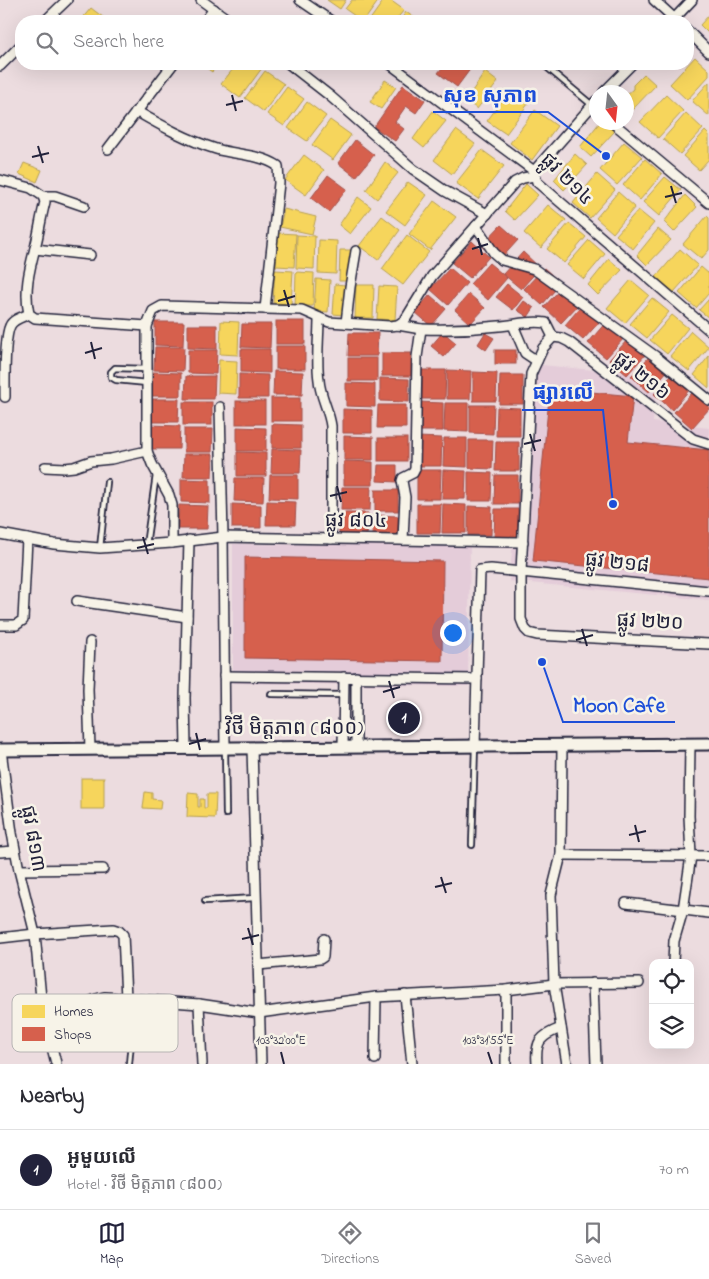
<!DOCTYPE html>
<html lang="en">
<head>
<meta charset="utf-8">
<style>
  :root { --surface:#fff; --page:#f7f7f7; --text:#2b2b33; --muted:#7c7c81; --line:#e1e1e2; --accent:#22223b }
  body { margin:0; font-family:"Indie Flower","Noto Sans Khmer",sans-serif; background:var(--page); color:var(--text) }
  .controls { position:absolute; right:15px; bottom:15px; display:grid; overflow:hidden; border-radius:10px; box-shadow:0 5px 20px #0002 }
  .controls button { width:45px; height:45px; display:grid; place-items:center; padding:0; border:0; border-bottom:1px solid var(--line); background:var(--surface); color:var(--text); font:25px sans-serif }
  .compass { position:absolute; left:589px; top:85px; width:45px; height:45px; border-radius:50%; background:var(--surface); box-shadow:0 5px 20px #0002; rotate:165deg }
  .you { position:absolute; left:452px; top:632px; width:18px; height:18px; margin:-12px; border:4px solid #fff; border-radius:50%; background:#1a73e8; box-shadow:0 0 0 8px #1a73e833 }
  .badge { display:grid; place-items:center; width:32px; height:32px; border-radius:50%; background:var(--accent); color:#fff; font-size:16px; font-weight:700 }
  .pin { position:absolute; translate:-50% -50%; border:2px solid #fff; box-shadow:0 1px 5px #0006 }
  .list { margin:0; padding:0; list-style:none }
  h2 { display:flex; justify-content:space-between; align-items:center; height:65px; margin:0; padding:0 20px; font-size:21px }
  h2 small { font-size:16px; font-weight:400; color:var(--muted) }
  .list li { display:grid; grid-template-columns:32px 1fr auto; gap:15px; align-items:center; box-sizing:border-box; height:80px; padding:0 20px; border-top:1px solid var(--line) }
  .list b { display:block; font-size:19px; white-space:nowrap }
  .list p { margin:0; font-size:16px; white-space:nowrap; color:var(--muted) }
  .list em { font-size:16px; font-style:normal; color:var(--muted) }
  .icon { flex:none; width:28px; height:28px; fill:none; stroke:currentColor; stroke-width:2; stroke-linecap:round; stroke-linejoin:round }
  .map { position:relative; flex:none; width:709px; height:1064px; overflow:hidden }
  .search { position:absolute; background:var(--surface); box-shadow:0 5px 20px #0002; left:15px; right:15px; top:15px; height:55px; display:flex; align-items:center; gap:12px; box-sizing:border-box; padding:0 18px; border-radius:20px; color:var(--muted); font-size:19px }
  .sheet { height:145px; background:var(--surface) }
  nav { display:flex; justify-content:space-around; align-items:center; box-sizing:border-box; height:70px; border-top:1px solid var(--line); background:var(--surface); font-size:14px; color:var(--muted) }
  nav a { display:grid; justify-items:center; gap:2px }
  nav .on { color:var(--accent) }
  .map>svg:first-child { display:block }
  .built { fill:#e4ccd9 }
  .homes { fill:#f6d55c; stroke:#b69f52 }
  .shops { fill:#d6604d; stroke:#a04d48 }
  .lines { fill:none; stroke-linecap:round; stroke-linejoin:round }
  .service-casing { stroke:#22223b; stroke-width:8 }
  .minor-casing { stroke:#22223b; stroke-width:12 }
  .secondary-casing { stroke:#22223b; stroke-width:15 }
  .service { stroke:#f7f3e8; stroke-width:4.5 }
  .minor { stroke:#f7f3e8; stroke-width:9 }
  .secondary { stroke:#f7f3e8; stroke-width:11 }
  .ticks { fill:none; stroke:#22223b; stroke-width:2 }
  .labels { text-anchor:middle; dominant-baseline:central; stroke-width:5; stroke-linejoin:round; paint-order:stroke }
  .street-label { font-size:20px; fill:#22223b; stroke:#f7f3e8 }
  .key { fill:#f7f3e8; stroke:#b7b4b4; stroke-width:1 }
  .key-label { font-size:14px; fill:#22223b }
  .ticks-label { font-size:12px; text-anchor:middle; fill:#22223b; stroke:#f7f3e8; stroke-width:5; stroke-linejoin:round; paint-order:stroke }
  .leader { fill:none; stroke:#1d4ed8; stroke-width:2 }
  .callout-dot { fill:#1d4ed8; stroke:#f7f3e8; stroke-width:2 }
  .callout-label { font-size:21px; text-anchor:middle; font-weight:bold; fill:#1d4ed8; stroke:#f7f3e8; stroke-width:5; stroke-linejoin:round; paint-order:stroke }
</style>
</head>
<body>
<div class="map">
<svg width="709" height="1064" viewBox="0 0 709 1064">
  <rect width="100%" height="100%" fill="#ecdcdf"/>
  <filter id="ink" filterUnits="userSpaceOnUse"><feTurbulence type="fractalNoise" baseFrequency=".02" numOctaves="2"/><feDisplacementMap in="SourceGraphic" scale="10" xChannelSelector="R" yChannelSelector="G"/><feConvolveMatrix kernelMatrix="1 2 1 2 8 2 1 2 1" color-interpolation-filters="sRGB"/></filter>
  <g filter="url(#ink)">
    <g class="built">
      <path d="M531 364 657 376 653 422 709 428V600L509 581Z"/>
      <path d="M233 544 470 546 468 686 233 683Z"/>
    </g>
    <g class="homes">
      <path d="M327 0H346L340 9Z"/>
      <path d="M352 0H379L364 21H362L345 9Z"/>
      <path d="M384 0H390L404 10 395 21H369Z"/>
      <path d="M91 8 108 21H80Z"/>
      <path d="M406 12 419 21H400Z"/>
      <path d="M709 15V34L700 25Z"/>
      <path d="M695 57 709 70V76L687 100 670 84Z"/>
      <path d="M201 64H219L212 72Z"/>
      <path d="M237 64H256L262 68 240 98 221 84Z"/>
      <path d="M265 71 284 84 264 112 245 98Z"/>
      <path d="M485 72 498 82 477 109 466 100Z"/>
      <path d="M644 74 656 85 632 110 626 104V95L633 89V85Z"/>
      <path d="M385 80 396 87 381 109 370 102Z"/>
      <path d="M709 82V116L692 101Z"/>
      <path d="M287 87 304 99 284 126 267 114Z"/>
      <path d="M509 91 528 104 506 134 487 121Z"/>
      <path d="M666 95 683 111 658 138 640 122Z"/>
      <path d="M307 102 326 116 307 141 288 128Z"/>
      <path d="M535 110 557 126 532 160 510 143Z"/>
      <path d="M433 111 446 121 424 148 413 139Z"/>
      <path d="M686 113 703 129 680 154 663 139Z"/>
      <path d="M330 120 351 135 333 160 312 145Z"/>
      <path d="M600 122H604L614 132 591 157 580 147Z"/>
      <path d="M456 130 475 144 452 174 434 160Z"/>
      <path d="M705 131 709 135V159L699 170 683 156Z"/>
      <path d="M624 142 642 157 617 185 600 170Z"/>
      <path d="M482 150 504 166 478 199 456 183Z"/>
      <path d="M575 154 587 165 564 190 554 180Z"/>
      <path d="M304 155 324 170 306 195 285 180Z"/>
      <path d="M645 159 662 174 640 200 623 185Z"/>
      <path d="M385 162 398 173 377 199 366 190Z"/>
      <path d="M24 163 42 170 37 182 19 174Z"/>
      <path d="M597 174 615 190 590 218 573 203Z"/>
      <path d="M665 177 681 190 659 216 643 202Z"/>
      <path d="M408 182 427 195 405 225 386 211Z"/>
      <path d="M526 184 538 195 515 220 505 211Z"/>
      <path d="M618 192 635 207 613 233 596 218Z"/>
      <path d="M685 195 697 207 674 232 664 222Z"/>
      <path d="M358 197 371 207 350 234 339 225Z"/>
      <path d="M434 201 456 217 430 250 409 234Z"/>
      <path d="M548 205 566 220 541 248 524 233Z"/>
      <path d="M284 209 316 217 312 234 280 227Z"/>
      <path d="M638 210 654 223 633 249 616 235Z"/>
      <path d="M382 216 400 230 378 260 359 246Z"/>
      <path d="M707 216 709 218V250L701 259 683 244Z"/>
      <path d="M569 223 586 237 564 263 547 249Z"/>
      <path d="M658 229 671 240 647 265 637 255Z"/>
      <path d="M278 233 296 234 294 267 276 266Z"/>
      <path d="M297 235 315 236 314 269 296 268Z"/>
      <path d="M407 235 429 252 403 285 382 269Z"/>
      <path d="M319 240 337 241 336 274 318 273Z"/>
      <path d="M589 240 605 254 584 279 567 265Z"/>
      <path d="M680 249 698 265 674 292 656 277Z"/>
      <path d="M340 250H351L350 281H339Z"/>
      <path d="M609 259 622 270 598 295 588 285Z"/>
      <path d="M701 267 709 274V293L696 308 679 293Z"/>
      <path d="M275 270 293 271 291 304 273 303Z"/>
      <path d="M296 272 314 273 313 306H295Z"/>
      <path d="M316 279 330 280 328 312 314 311Z"/>
      <path d="M631 280 649 295 625 323 607 308Z"/>
      <path d="M335 284 345 285 343 315 333 314Z"/>
      <path d="M356 285H374L373 318H355Z"/>
      <path d="M379 286 397 287 395 320 377 319Z"/>
      <path d="M652 298 669 312 647 338 630 324Z"/>
      <path d="M709 299V318L699 310Z"/>
      <path d="M672 315 688 328 667 354 650 340Z"/>
      <path d="M221 321 239 322 238 355 220 354Z"/>
      <path d="M691 331 709 347 689 371 670 356Z"/>
      <path d="M709 356V388L694 375Z"/>
      <path d="M219 360 237 361 236 394 218 393Z"/>
      <rect x="81" y="778" width="23" height="31"/>
      <path d="M145 792 152 793V799L161 800 160 809 143 808Z"/>
      <path d="M188 793 198 794V807H200V799H204V808H207V794H216L215 818 187 817Z"/>
    </g>
    <g class="shops">
      <path d="M445 64H474L457 87 438 73Z"/>
      <path d="M403 85 425 100 416 113 406 106 395 122 404 129 395 141 374 127Z"/>
      <path d="M355 140 374 155 356 177 338 163Z"/>
      <path d="M328 175 347 189 329 212 311 198Z"/>
      <path d="M501 225 518 240 499 261 481 246Z"/>
      <path d="M472 241 489 257 470 278 452 263Z"/>
      <path d="M523 252 540 268 521 289 503 274Z"/>
      <path d="M489 263 507 278 488 300 470 284Z"/>
      <path d="M450 268 467 283 448 305 430 289Z"/>
      <path d="M544 268 561 283 542 305 524 289Z"/>
      <path d="M507 284 523 297 513 310 496 297Z"/>
      <path d="M563 286 581 302 561 323 544 307Z"/>
      <path d="M469 294 485 308 470 324 455 310Z"/>
      <path d="M430 295 446 309 431 326 415 312Z"/>
      <path d="M524 301 534 308 528 317 517 310Z"/>
      <path d="M584 303 602 319 583 340 565 325Z"/>
      <rect x="276" y="321" width="29" height="23"/>
      <path d="M607 321 625 337 606 358 588 343Z"/>
      <path d="M155 322H184L183 346 155 345Z"/>
      <path d="M242 324H271L270 348 241 347Z"/>
      <path d="M188 325H217V349L188 348Z"/>
      <path d="M443 332 456 343 444 357 431 346Z"/>
      <path d="M349 333H378L377 356H348Z"/>
      <path d="M485 333 494 338 486 350 478 344Z"/>
      <path d="M629 338 646 354 627 375 609 360Z"/>
      <rect x="276" y="346" width="29" height="23"/>
      <path d="M155 347H184L183 371 154 370Z"/>
      <path d="M241 349H270V373L241 372Z"/>
      <path d="M188 350H217L216 374 188 373Z"/>
      <rect x="495" y="350" width="21" height="14"/>
      <rect x="382" y="353" width="29" height="23"/>
      <path d="M651 355 668 370 649 392 631 376Z"/>
      <rect x="348" y="358" width="29" height="23"/>
      <path d="M422 370H446L445 399H422Z"/>
      <path d="M447 370 471 371 470 399H447Z"/>
      <path d="M274 371 303 372 302 395H273Z"/>
      <path d="M152 372 181 373V396H152Z"/>
      <path d="M473 372 497 373 496 401H473Z"/>
      <path d="M674 373 691 388 672 410 654 394Z"/>
      <path d="M239 374 268 375V398H239Z"/>
      <path d="M500 375H523V404H499Z"/>
      <path d="M186 376H215L214 399H185Z"/>
      <path d="M380 378 409 379V402L380 401Z"/>
      <path d="M346 383 375 384V407L346 406Z"/>
      <path d="M550 388 633 396 628 442 709 450V578L533 561Z"/>
      <path d="M694 391 709 404V409L692 428 674 412Z"/>
      <rect x="271" y="398" width="29" height="23"/>
      <path d="M150 399H179L178 422H149Z"/>
      <rect x="236" y="401" width="29" height="23"/>
      <rect x="183" y="402" width="29" height="23"/>
      <path d="M420 402 443 403V431H419Z"/>
      <path d="M445 403H468V432L444 431Z"/>
      <path d="M378 405H406V428H377Z"/>
      <path d="M470 405H494L493 434 470 433Z"/>
      <path d="M497 407 520 408V436H496Z"/>
      <path d="M343 409 372 410V433H343Z"/>
      <path d="M272 424 301 425V448H272Z"/>
      <path d="M151 425 180 426 179 449H150Z"/>
      <path d="M237 427 266 428V451H237Z"/>
      <path d="M184 429H213L212 452H184Z"/>
      <path d="M344 436 373 437V460H344Z"/>
      <path d="M418 437 442 438 441 466H418Z"/>
      <rect x="378" y="438" width="29" height="23"/>
      <path d="M444 438H467V467L443 466Z"/>
      <path d="M469 440H493L492 469 469 468Z"/>
      <path d="M496 442H519V471H495Z"/>
      <path d="M272 449 301 450 300 473H271Z"/>
      <path d="M237 452 266 453V476H237Z"/>
      <path d="M184 454H213L212 477H183Z"/>
      <path d="M344 461 373 462V485H344Z"/>
      <path d="M378 465H397V482L377 481Z"/>
      <path d="M417 470H441L440 499H417Z"/>
      <path d="M443 470 466 471 465 499H442Z"/>
      <path d="M468 472 492 473 491 501H468Z"/>
      <path d="M270 475H298V499L269 498Z"/>
      <path d="M495 475H518V504H494Z"/>
      <path d="M235 478H264L263 502 234 501Z"/>
      <path d="M181 479 210 480V503L181 502Z"/>
      <path d="M342 487H371L370 510H341Z"/>
      <rect x="375" y="490" width="23" height="21"/>
      <path d="M267 501 296 502 295 525H266Z"/>
      <path d="M232 504 261 505V528H232Z"/>
      <path d="M417 504H441L440 533H417Z"/>
      <path d="M443 504 466 505V533H442Z"/>
      <path d="M179 505 208 506 207 529H178Z"/>
      <path d="M468 506 492 507 491 535H468Z"/>
      <path d="M495 509H518V538H494Z"/>
      <path d="M339 513H368L367 537 339 536Z"/>
      <path d="M373 515 398 516V537H372Z"/>
      <path d="M245 557 443 561 442 661 245 658Z"/>
    </g>
    <g class="lines">
      <g class="service-casing">
        <g id="service">
          <path d="M543 64 592 105"/>
          <path d="M147 369 115 368 111 372V377L116 380 147 383"/>
          <path d="M146 545 156 475"/>
          <path d="M100 548 107 482"/>
          <path d="M271 694 343 695"/>
          <path d="M225 748 226 814"/>
          <path d="M472 845 475 746"/>
          <path d="M205 901 255 898"/>
          <path d="M129 1064 135 999"/>
        </g>
      </g>
      <g class="minor-casing">
        <g id="minor">
          <path d="M201 0 230 21"/>
          <path d="M300 0 331 21"/>
          <path d="M654 0 677 21"/>
          <path d="M45 21 67 0"/>
          <path d="M205 21 214 9"/>
          <path d="M672 21 692 0"/>
          <path d="M688 31 709 52"/>
          <path d="M289 64 330 96 413 169 445 191 487 214"/>
          <path d="M390 64 534 171 537 182 709 330"/>
          <path d="M0 66 21 45"/>
          <path d="M604 92 632 64"/>
          <path d="M136 111C162 126 187 140 216 149 236 155 260 154 278 166L279 183 265 309"/>
          <path d="M612 122 709 203"/>
          <path d="M108 149 173 64"/>
          <path d="M534 171 596 101"/>
          <path d="M0 180 31 188 43 196H55L84 206"/>
          <path d="M43 196 45 202C41 217 39 233 35 248 29 271 24 291 29 314L35 318 147 326"/>
          <path d="M476 226 494 253 502 260 534 269 655 356 709 400"/>
          <path d="M35 249 90 255"/>
          <path d="M319 318C319 338 316 360 319 380 320 396 329 410 331 426V539"/>
          <path d="M346 323 350 287 356 251"/>
          <path d="M398 325 405 320 432 276 515 182 523 178 534 176"/>
          <path d="M513 325 525 353 537 361"/>
          <path d="M421 329C448 330 473 329 499 326 515 325 530 320 546 323L553 337"/>
          <path d="M553 337 543 348 531 374 521 572V619L525 629 529 633 537 635 709 644"/>
          <path d="M553 337 561 338 569 342 693 439 709 444"/>
          <path d="M5 397C5 383 4 338 10 326 13 319 23 317 29 314"/>
          <path d="M220 407 223 537 225 748"/>
          <path d="M45 467 65 468 74 467 91 461 111 459 147 451"/>
          <path d="M0 534 54 544 100 548 172 543 223 537 523 542"/>
          <path d="M172 543V505L169 495 152 464 147 451V326L153 311 162 306 302 310 329 322 389 326 398 325 421 329 417 357 415 469 413 473 403 478 402 481 405 497 403 540"/>
          <path d="M77 601 187 617"/>
          <path d="M0 625H16L23 620 27 539"/>
          <path d="M90 642 88 689 90 749"/>
          <path d="M224 676 477 679"/>
          <path d="M562 745 561 855 551 895 554 984 567 1064"/>
          <path d="M475 746 480 570 491 569 521 572 709 591"/>
          <path d="M343 747 344 677"/>
          <path d="M356 747V677"/>
          <path d="M186 748 185 698 189 540"/>
          <path d="M252 748 261 1064"/>
          <path d="M1 750 12 833 19 870 35 934 42 1009 56 1063"/>
          <path d="M0 852 15 851"/>
          <path d="M561 855 709 856"/>
          <path d="M19 870 103 869"/>
          <path d="M626 903 709 913"/>
          <path d="M0 938 35 934 113 929 119 931 123 935 126 998"/>
          <path d="M673 963 674 941 683 910 691 856 689 816 690 744"/>
          <path d="M258 965 320 959 323 957 324 939"/>
          <path d="M593 983 596 1064"/>
          <path d="M405 995 412 1064"/>
          <path d="M199 1004 202 1064"/>
          <path d="M72 1043C75 1017 77 1002 105 997L199 1004 259 1013 376 997 506 990 554 984 639 983"/>
          <path d="M375 1059 376 997"/>
          <path d="M506 1064V990"/>
          <path d="M537 1064C535 1041 540 1036 561 1028"/>
        </g>
      </g>
      <g class="secondary-casing">
        <path id="secondary" d="M0 750 709 744"/>
      </g>
      <use href="#service" class="service"/>
      <use href="#minor" class="minor"/>
      <use href="#secondary" class="secondary"/>
    </g>
  </g>
  <path class="ticks" d="M232 95 236 111M226 105 243 101M38 146 43 163M32 157 49 153M671 186 676 203M665 197 682 193M478 238 482 255M472 249 488 244M284 290 289 307M278 301 295 296M91 342 95 359M85 353 102 348M530 434 535 451M524 444 541 440M337 486 341 502M330 496 347 492M143 537 148 554M137 548 154 544M582 629 587 646M576 640 593 635M389 681 394 698M383 692 400 687M196 733 200 750M189 744 206 739M635 825 639 842M629 835 646 831M441 877 446 893M435 887 452 883M248 928 253 945M242 939 259 935M281 1052 284 1064M488 1052 492 1064"/>
  <g class="labels">
    <g class="street-label">
      <text transform="translate(566 180) rotate(45)">ផ្លូវ ២១៤</text>
      <text transform="translate(641 377) rotate(38)">ផ្លូវ ២១៦</text>
      <text transform="translate(356 522) rotate(1)">ផ្លូវ ៨០៤</text>
      <text transform="translate(617 564) rotate(6)">ផ្លូវ ២១៨</text>
      <text transform="translate(650 623) rotate(3)">ផ្លូវ ២២០</text>
      <text x="294" y="729">វិថី មិត្តភាព (៨០០)</text>
      <text transform="translate(32 839) rotate(80)">ផ្លូវ ៨១៣</text>
    </g>
  </g>
  <rect x="12" y="994" width="166" height="58" rx="8" class="key"/>
  <rect x="22" y="1005" width="23" height="13" fill="#f6d55c"/>
  <rect x="22" y="1027" width="23" height="14" fill="#d6604d"/>
  <g class="key-label">
    <text x="54" y="1016">Homes</text>
    <text x="54" y="1039">Shops</text>
  </g>
  <g class="ticks-label">
    <text x="281" y="1044">103°32'00"E</text>
    <text x="488" y="1044">103°31'55"E</text>
  </g>
  <path class="leader" d="M606 156L548 112H433M613 504L603 410H522M542 662L563 722H675"/>
  <g class="callout-dot">
    <circle cx="606" cy="156" r="5"/>
    <circle cx="613" cy="504" r="5"/>
    <circle cx="542" cy="662" r="5"/>
  </g>
  <g class="callout-label">
    <text x="490" y="102">សុខ សុភាព</text>
    <text x="563" y="399">ផ្សារលើ</text>
    <text x="619" y="712">Moon Cafe</text>
  </g>
</svg>
<div class="controls">
<button><svg class="icon" aria-label="locate" viewBox="0 0 24 24"><circle cx="12" cy="12" r="6"/><path d="M12 2v4M12 18v4M2 12h4M18 12h4"/></svg></button>
<button><svg class="icon" aria-label="layers" viewBox="0 0 24 24"><path d="M12 4l9 5-9 5-9-5zM3 14l9 5 9-5"/></svg></button>
</div>
<svg class="compass" viewBox="-18 -18 36 36"><path d="M0-13l5 13h-10z" fill="#e53935"/><path d="M0 13l5-13h-10z" fill="#7c7c81"/></svg>
<div class="you"></div>
<div class="pin badge" style="left:404px;top:718px">1</div>
<div class="search"><svg class="icon" aria-label="search" viewBox="0 0 24 24"><circle cx="10" cy="10" r="6"/><path d="M15 15l6 6"/></svg>Search here</div>
</div>
<section class="sheet">
<h2>Nearby<small></small></h2>
<ul class="list">
<li><span class="badge">1</span><div><b>អូមួយលេី</b><p>Hotel · វិថី មិត្តភាព (៨០០)</p></div><em>70 m</em></li>
</ul>
</section>
<nav>
<a class="on"><svg class="icon" aria-label="map" viewBox="0 0 24 24"><path d="M3 6l6-2 6 2 6-2v14l-6 2-6-2-6 2zM9 4v14M15 6v14"/></svg>Map</a>
<a><svg class="icon" aria-label="directions" viewBox="0 0 24 24"><path d="M12 3l9 9-9 9-9-9zM9 14v-3h6M13 9l2 2-2 2"/></svg>Directions</a>
<a><svg class="icon" aria-label="saved" viewBox="0 0 24 24"><path d="M7 4h10v16l-5-4-5 4z"/></svg>Saved</a>
</nav>
</body>
</html>
